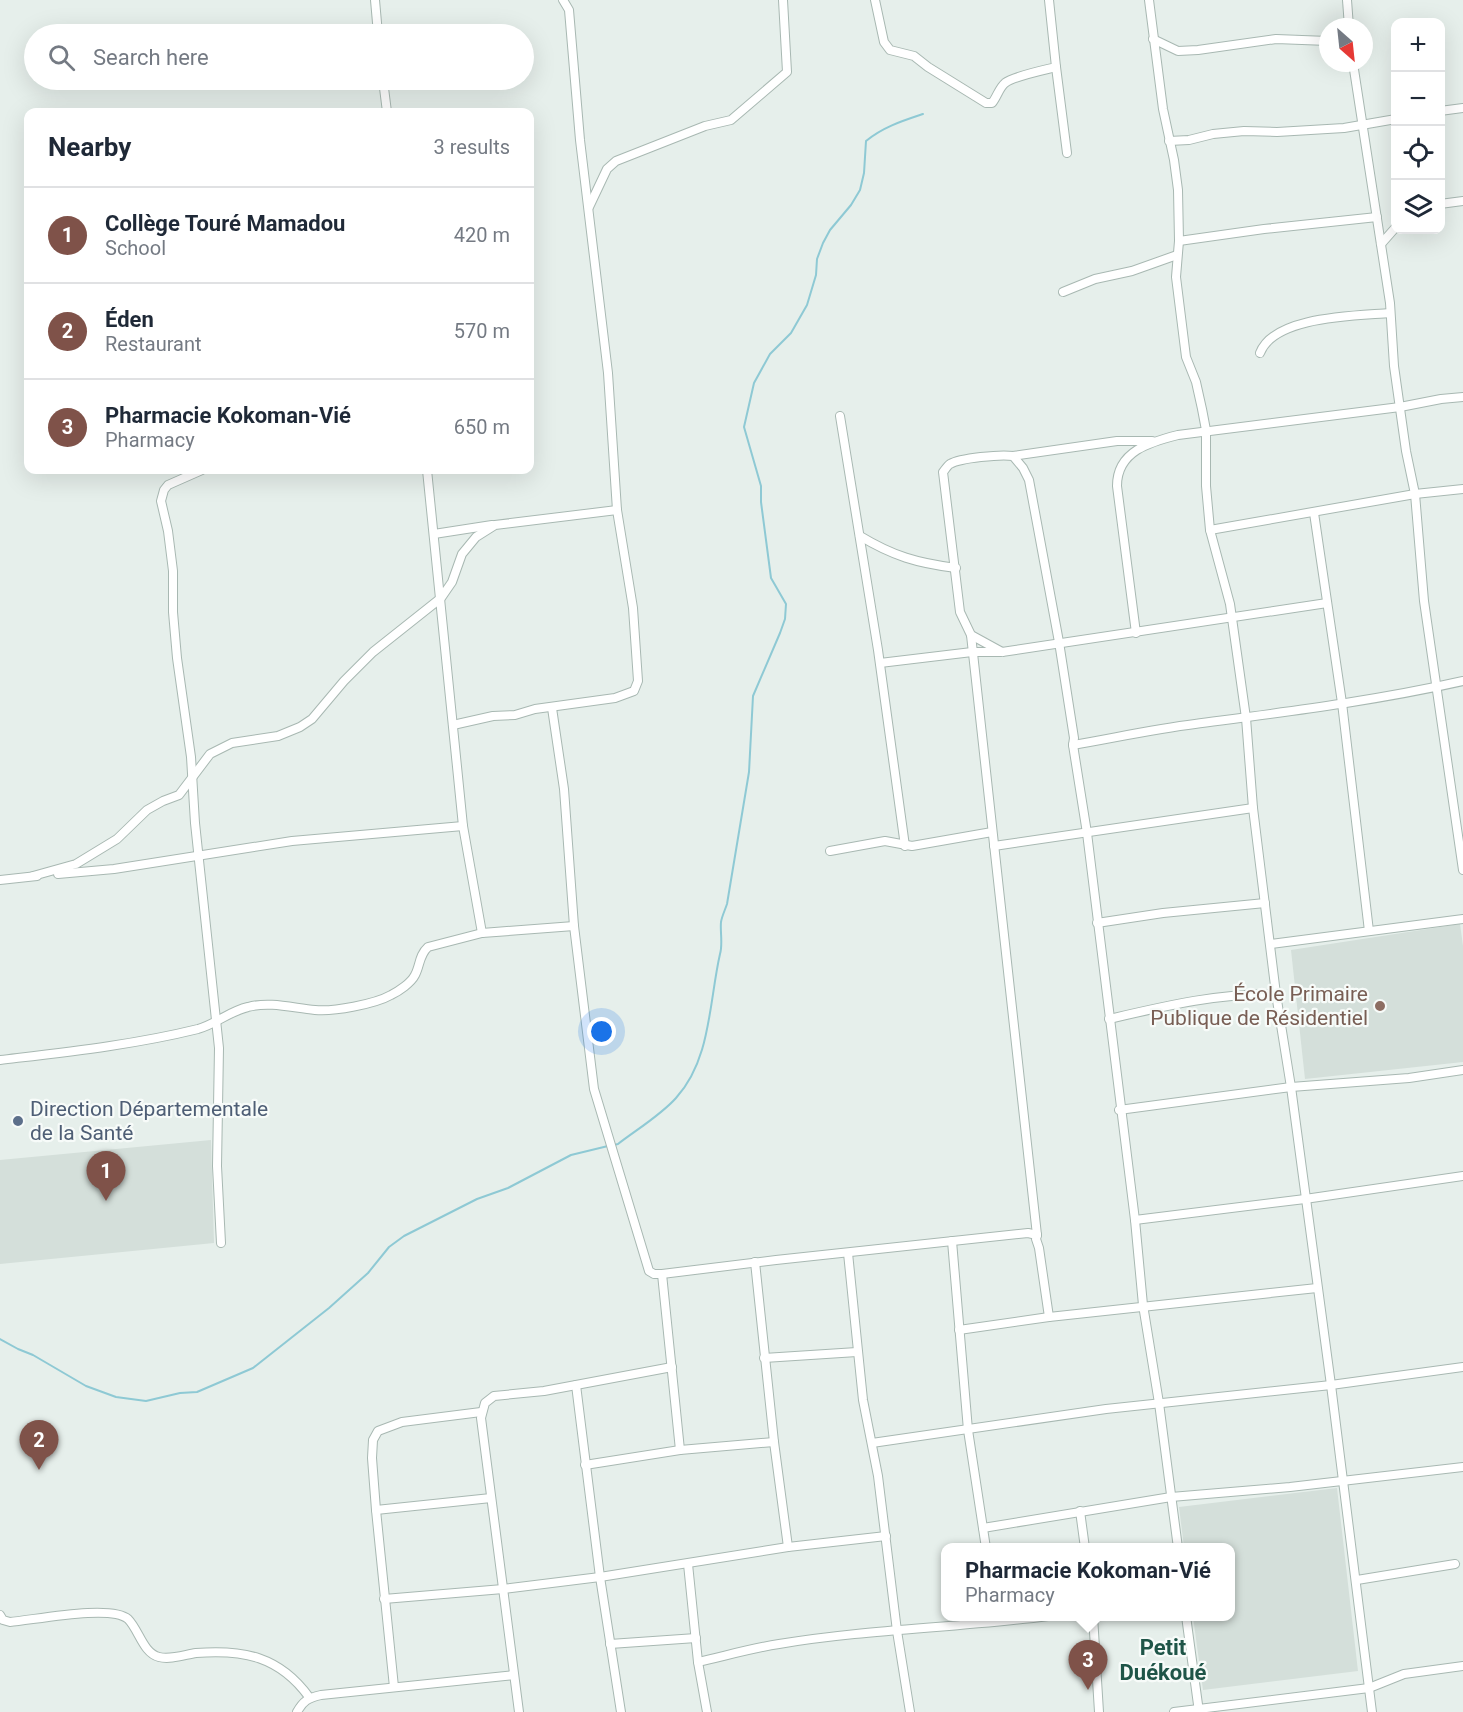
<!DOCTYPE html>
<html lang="en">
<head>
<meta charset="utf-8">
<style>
  :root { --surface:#fff; --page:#f2f2f3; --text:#1f2937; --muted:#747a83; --line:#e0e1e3; --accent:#7f5249 }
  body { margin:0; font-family:Roboto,sans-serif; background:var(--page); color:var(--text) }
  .controls { position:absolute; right:18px; top:18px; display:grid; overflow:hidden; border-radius:12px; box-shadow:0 6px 24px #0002 }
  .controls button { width:54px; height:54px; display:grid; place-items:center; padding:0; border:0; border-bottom:2px solid var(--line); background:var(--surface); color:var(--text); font:30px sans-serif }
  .compass { position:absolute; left:1319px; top:18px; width:54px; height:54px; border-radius:50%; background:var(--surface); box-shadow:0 6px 24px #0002; rotate:153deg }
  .you { position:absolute; left:602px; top:1032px; width:21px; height:21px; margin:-15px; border:4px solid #fff; border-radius:50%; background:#1a73e8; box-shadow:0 0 0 9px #1a73e833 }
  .badge { display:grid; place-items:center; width:39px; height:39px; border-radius:50%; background:var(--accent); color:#fff; font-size:20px; font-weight:700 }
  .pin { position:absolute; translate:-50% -50px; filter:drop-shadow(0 2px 3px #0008) }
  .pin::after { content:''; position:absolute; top:32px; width:21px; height:18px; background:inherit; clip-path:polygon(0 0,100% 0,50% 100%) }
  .popup { position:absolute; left:941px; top:1543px; width:294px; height:78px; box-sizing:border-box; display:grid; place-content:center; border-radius:12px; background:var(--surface); filter:drop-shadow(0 2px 4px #0005); font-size:20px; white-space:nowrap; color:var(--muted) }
  .popup b { font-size:22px; color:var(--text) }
  .popup::after { content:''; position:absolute; left:50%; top:100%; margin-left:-12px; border:12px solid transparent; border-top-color:var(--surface) }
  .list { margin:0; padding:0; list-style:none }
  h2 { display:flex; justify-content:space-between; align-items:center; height:78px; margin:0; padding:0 24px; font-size:26px }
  h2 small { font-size:20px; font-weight:400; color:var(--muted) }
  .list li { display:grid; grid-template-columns:39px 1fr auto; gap:18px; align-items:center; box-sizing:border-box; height:96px; padding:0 24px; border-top:2px solid var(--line) }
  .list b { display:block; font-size:22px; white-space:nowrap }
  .list p { margin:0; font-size:20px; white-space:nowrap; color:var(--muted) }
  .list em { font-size:20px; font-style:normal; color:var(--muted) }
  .icon { flex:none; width:33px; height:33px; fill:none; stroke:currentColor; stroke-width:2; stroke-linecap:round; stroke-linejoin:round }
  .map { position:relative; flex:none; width:1463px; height:1712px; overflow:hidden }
  .search { position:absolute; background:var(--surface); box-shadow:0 6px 24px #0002; left:24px; top:24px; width:510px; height:66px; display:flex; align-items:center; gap:15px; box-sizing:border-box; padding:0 21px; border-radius:33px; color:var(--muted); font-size:22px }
  .panel { position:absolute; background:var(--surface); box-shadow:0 6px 24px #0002; left:24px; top:108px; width:510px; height:366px; border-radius:12px }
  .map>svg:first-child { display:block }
  .built { fill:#d4dfda }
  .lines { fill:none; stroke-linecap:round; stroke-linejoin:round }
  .stream { stroke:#8ec9d4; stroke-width:2 }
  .street-casing { stroke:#a8b8b2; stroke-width:10 }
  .street { stroke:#fff; stroke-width:8 }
  .education-dot { fill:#8d6e63; stroke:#f7fbf9; stroke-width:2 }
  .service-dot { fill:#5c6f8a; stroke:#f7fbf9; stroke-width:2 }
  .labels { text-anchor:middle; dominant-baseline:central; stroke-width:4.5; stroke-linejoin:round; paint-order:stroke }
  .education-label { font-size:21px; fill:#785e54; stroke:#f7fbf9; text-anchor:end }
  .service-label { font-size:21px; fill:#4e5e75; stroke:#f7fbf9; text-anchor:start }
  .neighbourhood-label { font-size:22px; font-weight:bold; fill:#1f5548; stroke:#f7fbf9 }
</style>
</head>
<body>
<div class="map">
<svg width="1463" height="1712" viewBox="0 0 1463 1712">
  <rect width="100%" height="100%" fill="#e6efeb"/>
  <g class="built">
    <path d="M1460 924 1463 946V1062L1305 1079 1291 950Z"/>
    <path d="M211 1140 214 1243 0 1264V1160Z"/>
    <path d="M1337 1488 1358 1671 1203 1690 1193 1617 1230 1616V1548L1184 1547 1179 1507Z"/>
  </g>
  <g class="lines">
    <g class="stream">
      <path d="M614 1145 618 1144C636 1130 661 1115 676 1098 711 1060 709 1002 720 954 723 944 720 932 721 922 722 916 725 910 727 904L749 772 753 696 780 633 785 619 786 604 771 578 761 502V486L744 427 754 383 770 354 791 333 807 305 816 275 817 259 823 243 830 230 851 205 860 190 864 173 866 141C883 127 902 121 923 114"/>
      <path d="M0 1339 18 1349 33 1355 86 1386 116 1397 146 1401 180 1393 197 1392 253 1368 329 1308 368 1273 389 1247 404 1236 477 1199 508 1188 571 1155 608 1146"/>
    </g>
    <g class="street-casing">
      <g id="street">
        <path d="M375 0 378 34"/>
        <path d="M875 0 884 42 890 50 914 56 928 67 986 103H992C997 97 999 88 1005 83 1014 76 1044 70 1056 67L1049 0"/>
        <path d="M1149 0 1163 109 1174 160 1178 190 1179 241 1176 277 1186 357 1196 382 1202 409 1206 430V486L1210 530 1230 604 1246 718 1253 808 1276 994 1291 1087 1331 1385 1372 1712"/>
        <path d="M1347 0 1349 27"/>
        <path d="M1153 39 1178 51 1198 50 1276 39 1328 41"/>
        <path d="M1353 63 1390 303 1394 366 1406 451 1415 494 1424 601 1463 870"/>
        <path d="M1056 67 1067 153"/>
        <path d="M383 80 387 112"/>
        <path d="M1440 111 1463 108"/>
        <path d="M1169 141 1189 140 1213 134 1244 131 1277 132 1344 128 1396 119"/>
        <path d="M1440 204 1463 201"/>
        <path d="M589 207 607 169 616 161 705 126 731 120 787 72 783 0"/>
        <path d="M1179 241 1264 229 1377 217"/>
        <path d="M1381 244 1396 227"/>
        <path d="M1063 292 1095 279 1132 271 1177 255"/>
        <path d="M1260 353C1274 316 1355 316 1390 313"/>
        <path d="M840 416 878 650 905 846"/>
        <path d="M1013 456 1117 441H1152"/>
        <path d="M202 470 168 485 164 490 161 501 168 531 173 571V612L177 658 191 757 195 823 219 1048 217 1166 221 1243"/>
        <path d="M427 470 463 826 482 933 574 926"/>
        <path d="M1314 513 1342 703 1369 931"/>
        <path d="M1210 530 1415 494 1463 489"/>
        <path d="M434 534 492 525"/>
        <path d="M860 536C893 556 917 563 956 568"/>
        <path d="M1136 633 1117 486C1117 451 1150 442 1178 435L1400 407 1441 399 1463 397"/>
        <path d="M971 635 1037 1235"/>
        <path d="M1002 652 971 635 960 612 943 472C944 471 948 465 950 464 960 458 1001 454 1013 456L1023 468 1029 480 1059 642 1074 738 1073 745 1087 833 1135 1220 1143 1305 1159 1403 1178 1548"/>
        <path d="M880 663 972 652H1002L1327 603"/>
        <path d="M552 708 564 789 574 926 594 1089 649 1271 654 1274H662L776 1260 1028 1233 1037 1235 1036 1239 1039 1248 1049 1317"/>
        <path d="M453 725 493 716 515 715 535 709 615 698 634 691 638 681 633 608 617 510 608 373 580 140 569 10 563 0"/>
        <path d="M1073 745C1114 738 1154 729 1195 724 1285 712 1375 701 1463 681"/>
        <path d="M994 846 1253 808"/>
        <path d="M830 851 885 841 912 846 992 832"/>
        <path d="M58 874 114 869 292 841 463 826"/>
        <path d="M33 876 76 864 117 839 147 810 163 801 179 795 210 754 232 743 278 736 300 727 312 719 344 681 373 652 441 598 452 582 462 554 476 537 495 525 617 510"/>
        <path d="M0 880 37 876"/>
        <path d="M1097 923 1163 913 1265 903"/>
        <path d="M1271 944 1463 919"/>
        <path d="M1109 1019C1165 1006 1219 993 1276 994"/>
        <path d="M0 1060C67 1052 133 1045 198 1029 216 1024 230 1011 248 1007 270 1001 293 1008 315 1010 333 1012 375 1004 391 995 399 991 411 983 415 975 420 966 419 955 428 947L482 933"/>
        <path d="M1119 1110 1291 1087 1409 1078 1463 1070"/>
        <path d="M1135 1220 1305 1199 1463 1176"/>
        <path d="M952 1241 968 1430 986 1548"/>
        <path d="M848 1253 863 1400 878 1476 897 1631 910 1712"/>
        <path d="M755 1262 774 1442 788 1547"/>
        <path d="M662 1274 680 1450"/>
        <path d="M959 1330 1049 1317 1317 1288"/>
        <path d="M764 1358 857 1352"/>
        <path d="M576 1385 600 1577 621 1712"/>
        <path d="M872 1443 1106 1409 1331 1385 1463 1367"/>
        <path d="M585 1465 680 1450 774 1442"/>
        <path d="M376 1510 491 1498"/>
        <path d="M1080 1511 1085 1548"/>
        <path d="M983 1528 1171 1497 1290 1487 1463 1467"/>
        <path d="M688 1564 698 1662 707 1712"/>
        <path d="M1357 1580 1455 1564"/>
        <path d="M384 1599 503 1589 600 1577 788 1547 886 1536"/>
        <path d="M0 1615 3 1620 10 1622C34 1620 111 1604 128 1619 139 1630 143 1653 159 1657 170 1660 184 1655 196 1653 244 1649 280 1657 309 1697"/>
        <path d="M1093 1616 1099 1712"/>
        <path d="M1186 1616 1199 1712"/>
        <path d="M610 1644 696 1638"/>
        <path d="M698 1662C725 1656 752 1648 779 1644 868 1629 958 1628 1048 1616"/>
        <path d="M394 1687 376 1510 372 1458 373 1440 378 1431 402 1422 481 1412"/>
        <path d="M297 1712C303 1701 308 1698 321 1695L514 1675"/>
        <path d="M519 1712 481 1418 485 1403 494 1396 544 1391 672 1367"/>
        <path d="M1174 1712 1369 1688 1404 1674 1463 1666"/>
      </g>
    </g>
    <use href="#street" class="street"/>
  </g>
  <circle class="education-dot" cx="1380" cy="1006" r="6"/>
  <circle class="service-dot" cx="18" cy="1121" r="6"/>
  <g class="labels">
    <g class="education-label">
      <text x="1368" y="994">École Primaire<tspan x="1368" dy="24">Publique de Résidentiel</tspan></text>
    </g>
    <g class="service-label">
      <text x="30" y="1109">Direction Départementale<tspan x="30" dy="24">de la Santé</tspan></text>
    </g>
    <g class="neighbourhood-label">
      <text x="1163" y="1647">Petit<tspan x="1163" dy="25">Duékoué</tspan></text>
    </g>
  </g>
</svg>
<div class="controls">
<button>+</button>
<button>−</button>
<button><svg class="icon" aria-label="locate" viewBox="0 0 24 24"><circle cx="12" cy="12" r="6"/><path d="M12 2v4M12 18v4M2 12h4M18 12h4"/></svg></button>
<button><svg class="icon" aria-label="layers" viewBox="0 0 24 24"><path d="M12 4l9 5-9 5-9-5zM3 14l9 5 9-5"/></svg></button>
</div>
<svg class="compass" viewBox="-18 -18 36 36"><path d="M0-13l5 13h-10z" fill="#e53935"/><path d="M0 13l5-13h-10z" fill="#747a83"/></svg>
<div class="you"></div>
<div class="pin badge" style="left:106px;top:1201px">1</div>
<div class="pin badge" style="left:39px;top:1470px">2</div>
<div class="pin badge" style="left:1088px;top:1690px">3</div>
<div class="popup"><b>Pharmacie Kokoman-Vié</b>Pharmacy</div>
<div class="search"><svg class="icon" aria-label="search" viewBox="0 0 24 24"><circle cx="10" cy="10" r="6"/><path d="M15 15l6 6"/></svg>Search here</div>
<section class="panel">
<h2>Nearby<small>3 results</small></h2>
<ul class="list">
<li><span class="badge">1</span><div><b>Collège Touré Mamadou</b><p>School</p></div><em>420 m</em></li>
<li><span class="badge">2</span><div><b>Éden</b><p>Restaurant</p></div><em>570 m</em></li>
<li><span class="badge">3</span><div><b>Pharmacie Kokoman-Vié</b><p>Pharmacy</p></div><em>650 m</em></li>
</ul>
</section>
</div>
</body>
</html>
